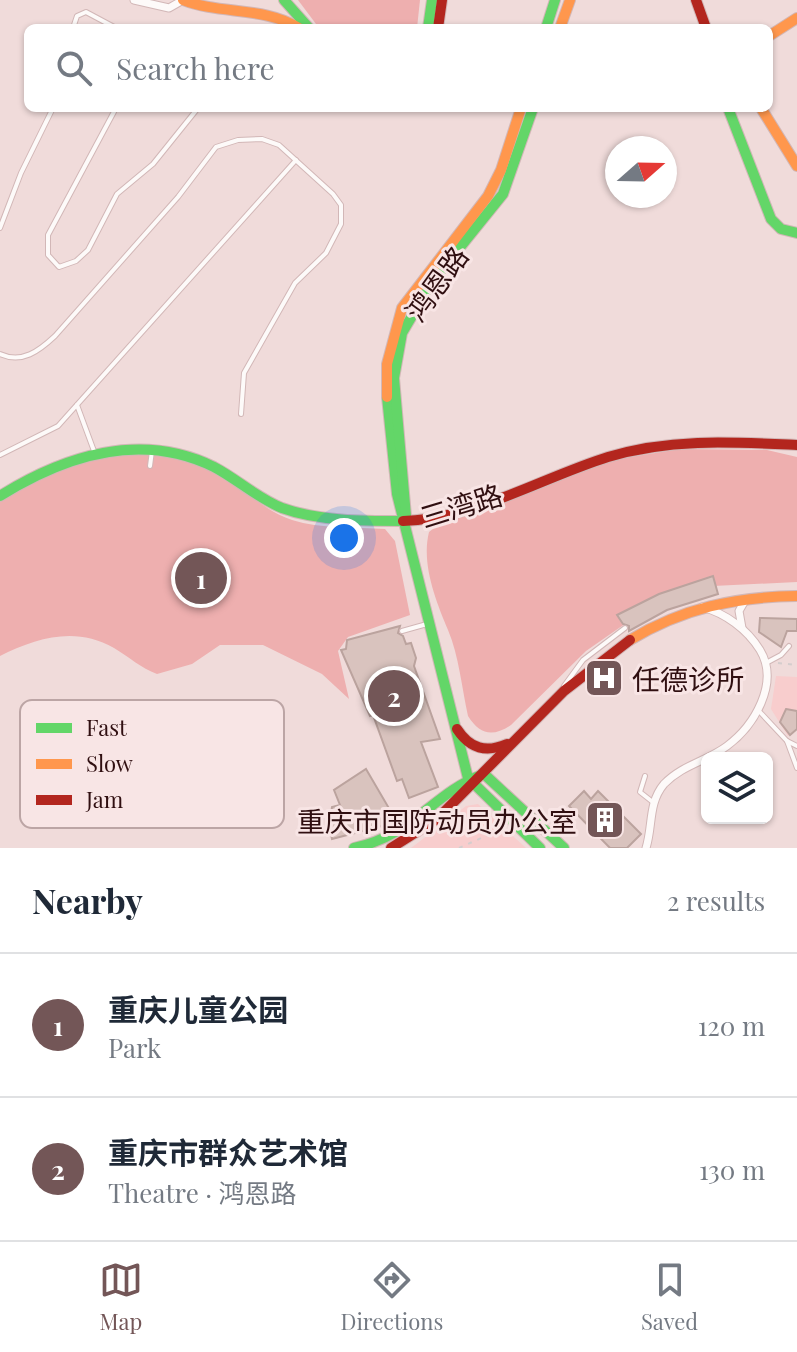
<!DOCTYPE html>
<html lang="en">
<head>
<meta charset="utf-8">
<style>
  :root { --surface:#fff; --page:#f6f6f7; --text:#1f2937; --muted:#747a83; --line:#e0e1e3; --accent:#735657 }
  body { margin:0; font-family:"Playfair Display","Noto Sans SC",serif; background:var(--page); color:var(--text) }
  .controls { position:absolute; right:24px; bottom:24px; display:grid; overflow:hidden; border-radius:12px; box-shadow:0 2px 6px #0004 }
  .controls button { width:72px; height:72px; display:grid; place-items:center; padding:0; border:0; border-bottom:2px solid var(--line); background:var(--surface); color:var(--text); font:40px sans-serif }
  .compass { position:absolute; left:605px; top:136px; width:72px; height:72px; border-radius:50%; background:var(--surface); box-shadow:0 2px 6px #0004; rotate:70deg }
  .you { position:absolute; left:344px; top:538px; width:28px; height:28px; margin:-20px; border:6px solid #fff; border-radius:50%; background:#1a73e8; box-shadow:0 0 0 12px #1a73e833 }
  .badge { display:grid; place-items:center; width:52px; height:52px; border-radius:50%; background:var(--accent); color:#fff; font-size:26px; font-weight:700 }
  .pin { position:absolute; translate:-50% -50%; border:4px solid #fff; box-shadow:0 2px 8px #0006 }
  .list { margin:0; padding:0; list-style:none }
  h2 { display:flex; justify-content:space-between; align-items:center; height:104px; margin:0; padding:0 32px; font-size:34px }
  h2 small { font-size:26px; font-weight:400; color:var(--muted) }
  .list li { display:grid; grid-template-columns:52px 1fr auto; gap:24px; align-items:center; box-sizing:border-box; height:144px; padding:0 32px; border-top:2px solid var(--line) }
  .list b { display:block; font-size:30px; white-space:nowrap }
  .list p { margin:0; font-size:26px; white-space:nowrap; color:var(--muted) }
  .list em { font-size:26px; font-style:normal; color:var(--muted) }
  .icon { flex:none; width:44px; height:44px; fill:none; stroke:currentColor; stroke-width:2; stroke-linecap:round; stroke-linejoin:round }
  .map { position:relative; flex:none; width:797px; height:848px; overflow:hidden }
  .search { position:absolute; background:var(--surface); box-shadow:0 2px 6px #0004; left:24px; right:24px; top:24px; height:88px; display:flex; align-items:center; gap:20px; box-sizing:border-box; padding:0 28px; border-radius:12px; color:var(--muted); font-size:30px }
  .sheet { height:392px; background:var(--surface) }
  nav { display:flex; justify-content:space-around; align-items:center; box-sizing:border-box; height:112px; border-top:2px solid var(--line); background:var(--surface); font-size:22px; color:var(--muted) }
  nav a { display:grid; justify-items:center; gap:4px }
  nav .on { color:var(--accent) }
  .map>svg:first-child { display:block }
  .built { fill:#f8cdcd }
  .green { fill:#eeafaf }
  .building { fill:#d9c3be; stroke:#bba39e; stroke-width:2 }
  .lines { fill:none; stroke-linecap:round; stroke-linejoin:round }
  .lane-casing { stroke:#d2b7b7; stroke-width:6 }
  .street-casing { stroke:#d2b7b7; stroke-width:9 }
  .fast-casing { stroke:#d2b7b7; stroke-width:12 }
  .slow-casing { stroke:#d2b7b7; stroke-width:12 }
  .jam-casing { stroke:#d2b7b7; stroke-width:12 }
  .path { stroke:#d4cdcd; stroke-width:2; stroke-dasharray:4 6; stroke-linecap:butt }
  .lane { stroke:#fdfaf9; stroke-width:4 }
  .street { stroke:#fdfaf9; stroke-width:7 }
  .fast { stroke:#63d668; stroke-width:10 }
  .slow { stroke:#ff974d; stroke-width:10 }
  .jam { stroke:#b3261e; stroke-width:10 }
  .labels { text-anchor:middle; dominant-baseline:central; stroke-width:6; stroke-linejoin:round; paint-order:stroke }
  .street-label { font-size:28px; fill:#300f11; stroke:#f8e5e5 }
  .poi-label { font-size:28px; fill:#300f11; stroke:#f8e5e5; text-anchor:start }
  .key { fill:#f8e5e5; stroke:#bca5a5; stroke-width:2 }
  .key-label { font-size:22px; fill:#300f11 }
</style>
</head>
<body>
<div class="map">
<svg width="797" height="848" viewBox="0 0 797 848">
  <rect width="100%" height="100%" fill="#f0dbda"/>
  <g class="built">
    <path d="M776 676 797 677V729L788 736 771 709Z"/>
    <path d="M478 804 526 848H411L466 806Z"/>
  </g>
  <g class="green">
    <path d="M298 0H420L417 28H319Z"/>
    <path d="M680 449 767 450 797 457V582L713 586 632 619 586 651 511 725C493 737 480 735 468 716 462 689 459 656 448 630 436 601 421 564 429 532L443 521 618 459Z"/>
    <path d="M122 451C157 454 193 456 224 476 246 491 265 511 292 520 321 529 354 527 385 529L395 541 410 615 348 637 338 651 349 699 322 674 263 645H220L192 664 157 674C141 668 129 657 114 648 75 626 37 638 0 656V502L60 467Z"/>
  </g>
  <g class="building">
    <path d="M713 576 718 594 667 610 629 631V626L623 624 617 615 659 594Z"/>
    <path d="M760 618 797 619V631H787L781 647 759 632Z"/>
    <path d="M400 626 398 633 403 636 406 644 411 643 416 658 414 666 440 739 421 742 438 787 409 798 402 779 397 781 373 715 370 716 341 650 346 649 347 640Z"/>
    <path d="M786 709 797 711V729L790 735 780 722Z"/>
    <path d="M366 769 397 822 332 839 329 826 332 807 340 805 334 790Z"/>
    <path d="M584 791 591 799 598 791 641 834 627 848H610L569 806Z"/>
  </g>
  <g class="lines">
    <g class="lane-casing">
      <g id="lane">
        <path d="M73 28 77 16 86 12 116 28"/>
        <path d="M116 108 48 235V255L59 267 76 261 88 250 117 194 153 164 198 108"/>
        <path d="M0 228 21 173 53 108"/>
        <path d="M0 354C22 364 39 351 55 336L178 197 216 147 238 140 262 139 279 145 333 194 341 205V224L326 253 295 283 244 373 241 414"/>
        <path d="M77 405 94 451"/>
        <path d="M0 455 58 426 296 160"/>
        <path d="M150 466 152 451"/>
        <path d="M402 631 427 624"/>
        <path d="M766 663 781 655 789 646"/>
        <path d="M564 686 583 660 625 628"/>
        <path d="M758 710 787 741 797 746"/>
        <path d="M787 741 797 768"/>
        <path d="M645 776 640 792 654 803"/>
      </g>
    </g>
    <g class="street-casing">
      <g id="street">
        <path d="M134 0 169 8 183 0"/>
        <path d="M742 628 739 611 746 599"/>
        <path d="M646 848C653 826 648 803 664 784 682 765 707 761 727 746 754 726 780 683 760 650 747 629 725 613 702 607"/>
      </g>
    </g>
    <g class="fast-casing">
      <g id="fast">
        <path d="M284 0 309 28"/>
        <path d="M428 28 432 0"/>
        <path d="M546 28 555 0"/>
        <path d="M728 108 771 219 781 229 797 233"/>
        <path d="M387 397 397 494 468 778 540 848"/>
        <path d="M0 496C64 456 141 431 214 467 237 479 257 498 282 508 318 521 364 521 403 521"/>
        <path d="M406 516 394 378 402 333 432 282 503 194 533 108"/>
        <path d="M354 848C416 834 431 794 484 774L564 848"/>
      </g>
    </g>
    <g class="slow-casing">
      <g id="slow">
        <path d="M183 0C221 15 263 6 299 28"/>
        <path d="M560 28 570 0"/>
        <path d="M769 36 797 18"/>
        <path d="M761 108 797 166"/>
        <path d="M387 397V364L402 308 488 196 501 170 521 108"/>
        <path d="M630 640C683 608 735 597 797 596"/>
      </g>
    </g>
    <g class="jam-casing">
      <g id="jam">
        <path d="M696 0 706 28"/>
        <path d="M438 28 442 0"/>
        <path d="M403 521C474 519 541 478 608 457 670 438 733 442 797 445"/>
        <path d="M457 729C470 749 486 753 507 744"/>
        <path d="M391 848 437 819 564 691 630 640"/>
      </g>
    </g>
    <g class="path">
      <path d="M778 663 797 665"/>
      <path d="M459 848 488 835 500 823"/>
    </g>
    <use href="#lane" class="lane"/>
    <use href="#street" class="street"/>
    <use href="#fast" class="fast"/>
    <use href="#slow" class="slow"/>
    <use href="#jam" class="jam"/>
  </g>
  <defs>
    <g id="hospital-square" transform="scale(2)"><rect x="-9" y="-9" width="18" height="18" rx="4" fill="#735657" stroke="#f8e5e5"/><path d="M-5-5h3v3.5h4V-5h3V5h-3V1.5h-4V5h-3Z" fill="#fff"/></g>
    <g id="building-square" transform="scale(2)"><rect x="-9" y="-9" width="18" height="18" rx="4" fill="#735657" stroke="#f8e5e5"/><path d="M-4-6H4V6H1V3H-1V6H-4ZM-2.5-4.3h1.7v1.8h-1.7ZM.8-4.3h1.7v1.8H.8ZM-2.5-1h1.7V.8h-1.7ZM.8-1h1.7V.8H.8Z" fill="#fff"/></g>
  </defs>
  <g fill-rule="evenodd">
    <use href="#hospital-square" x="604" y="678"/>
    <use href="#building-square" x="605" y="820"/>
  </g>
  <g class="labels">
    <g class="street-label">
      <text transform="translate(436 283) rotate(-54)">鸿恩路</text>
      <text transform="translate(461 505) rotate(-17)">三湾路</text>
    </g>
    <g class="poi-label">
      <text x="632" y="678">任德诊所</text>
      <text x="577" y="820" text-anchor="end">重庆市国防动员办公室</text>
    </g>
  </g>
  <rect x="20" y="700" width="264" height="128" rx="12" class="key"/>
  <rect x="36" y="723" width="36" height="10" fill="#63d668"/>
  <rect x="36" y="759" width="36" height="10" fill="#ff974d"/>
  <rect x="36" y="795" width="36" height="10" fill="#b3261e"/>
  <g class="key-label">
    <text x="86" y="736">Fast</text>
    <text x="86" y="772">Slow</text>
    <text x="86" y="808">Jam</text>
  </g>
</svg>
<div class="controls">
<button><svg class="icon" aria-label="layers" viewBox="0 0 24 24"><path d="M12 4l9 5-9 5-9-5zM3 14l9 5 9-5"/></svg></button>
</div>
<svg class="compass" viewBox="-18 -18 36 36"><path d="M0-13l5 13h-10z" fill="#e53935"/><path d="M0 13l5-13h-10z" fill="#747a83"/></svg>
<div class="you"></div>
<div class="pin badge" style="left:201px;top:578px">1</div>
<div class="pin badge" style="left:394px;top:696px">2</div>
<div class="search"><svg class="icon" aria-label="search" viewBox="0 0 24 24"><circle cx="10" cy="10" r="6"/><path d="M15 15l6 6"/></svg>Search here</div>
</div>
<section class="sheet">
<h2>Nearby<small>2 results</small></h2>
<ul class="list">
<li><span class="badge">1</span><div><b>重庆儿童公园</b><p>Park</p></div><em>120 m</em></li>
<li><span class="badge">2</span><div><b>重庆市群众艺术馆</b><p>Theatre · 鸿恩路</p></div><em>130 m</em></li>
</ul>
</section>
<nav>
<a class="on"><svg class="icon" aria-label="map" viewBox="0 0 24 24"><path d="M3 6l6-2 6 2 6-2v14l-6 2-6-2-6 2zM9 4v14M15 6v14"/></svg>Map</a>
<a><svg class="icon" aria-label="directions" viewBox="0 0 24 24"><path d="M12 3l9 9-9 9-9-9zM9 14v-3h6M13 9l2 2-2 2"/></svg>Directions</a>
<a><svg class="icon" aria-label="saved" viewBox="0 0 24 24"><path d="M7 4h10v16l-5-4-5 4z"/></svg>Saved</a>
</nav>
</body>
</html>
